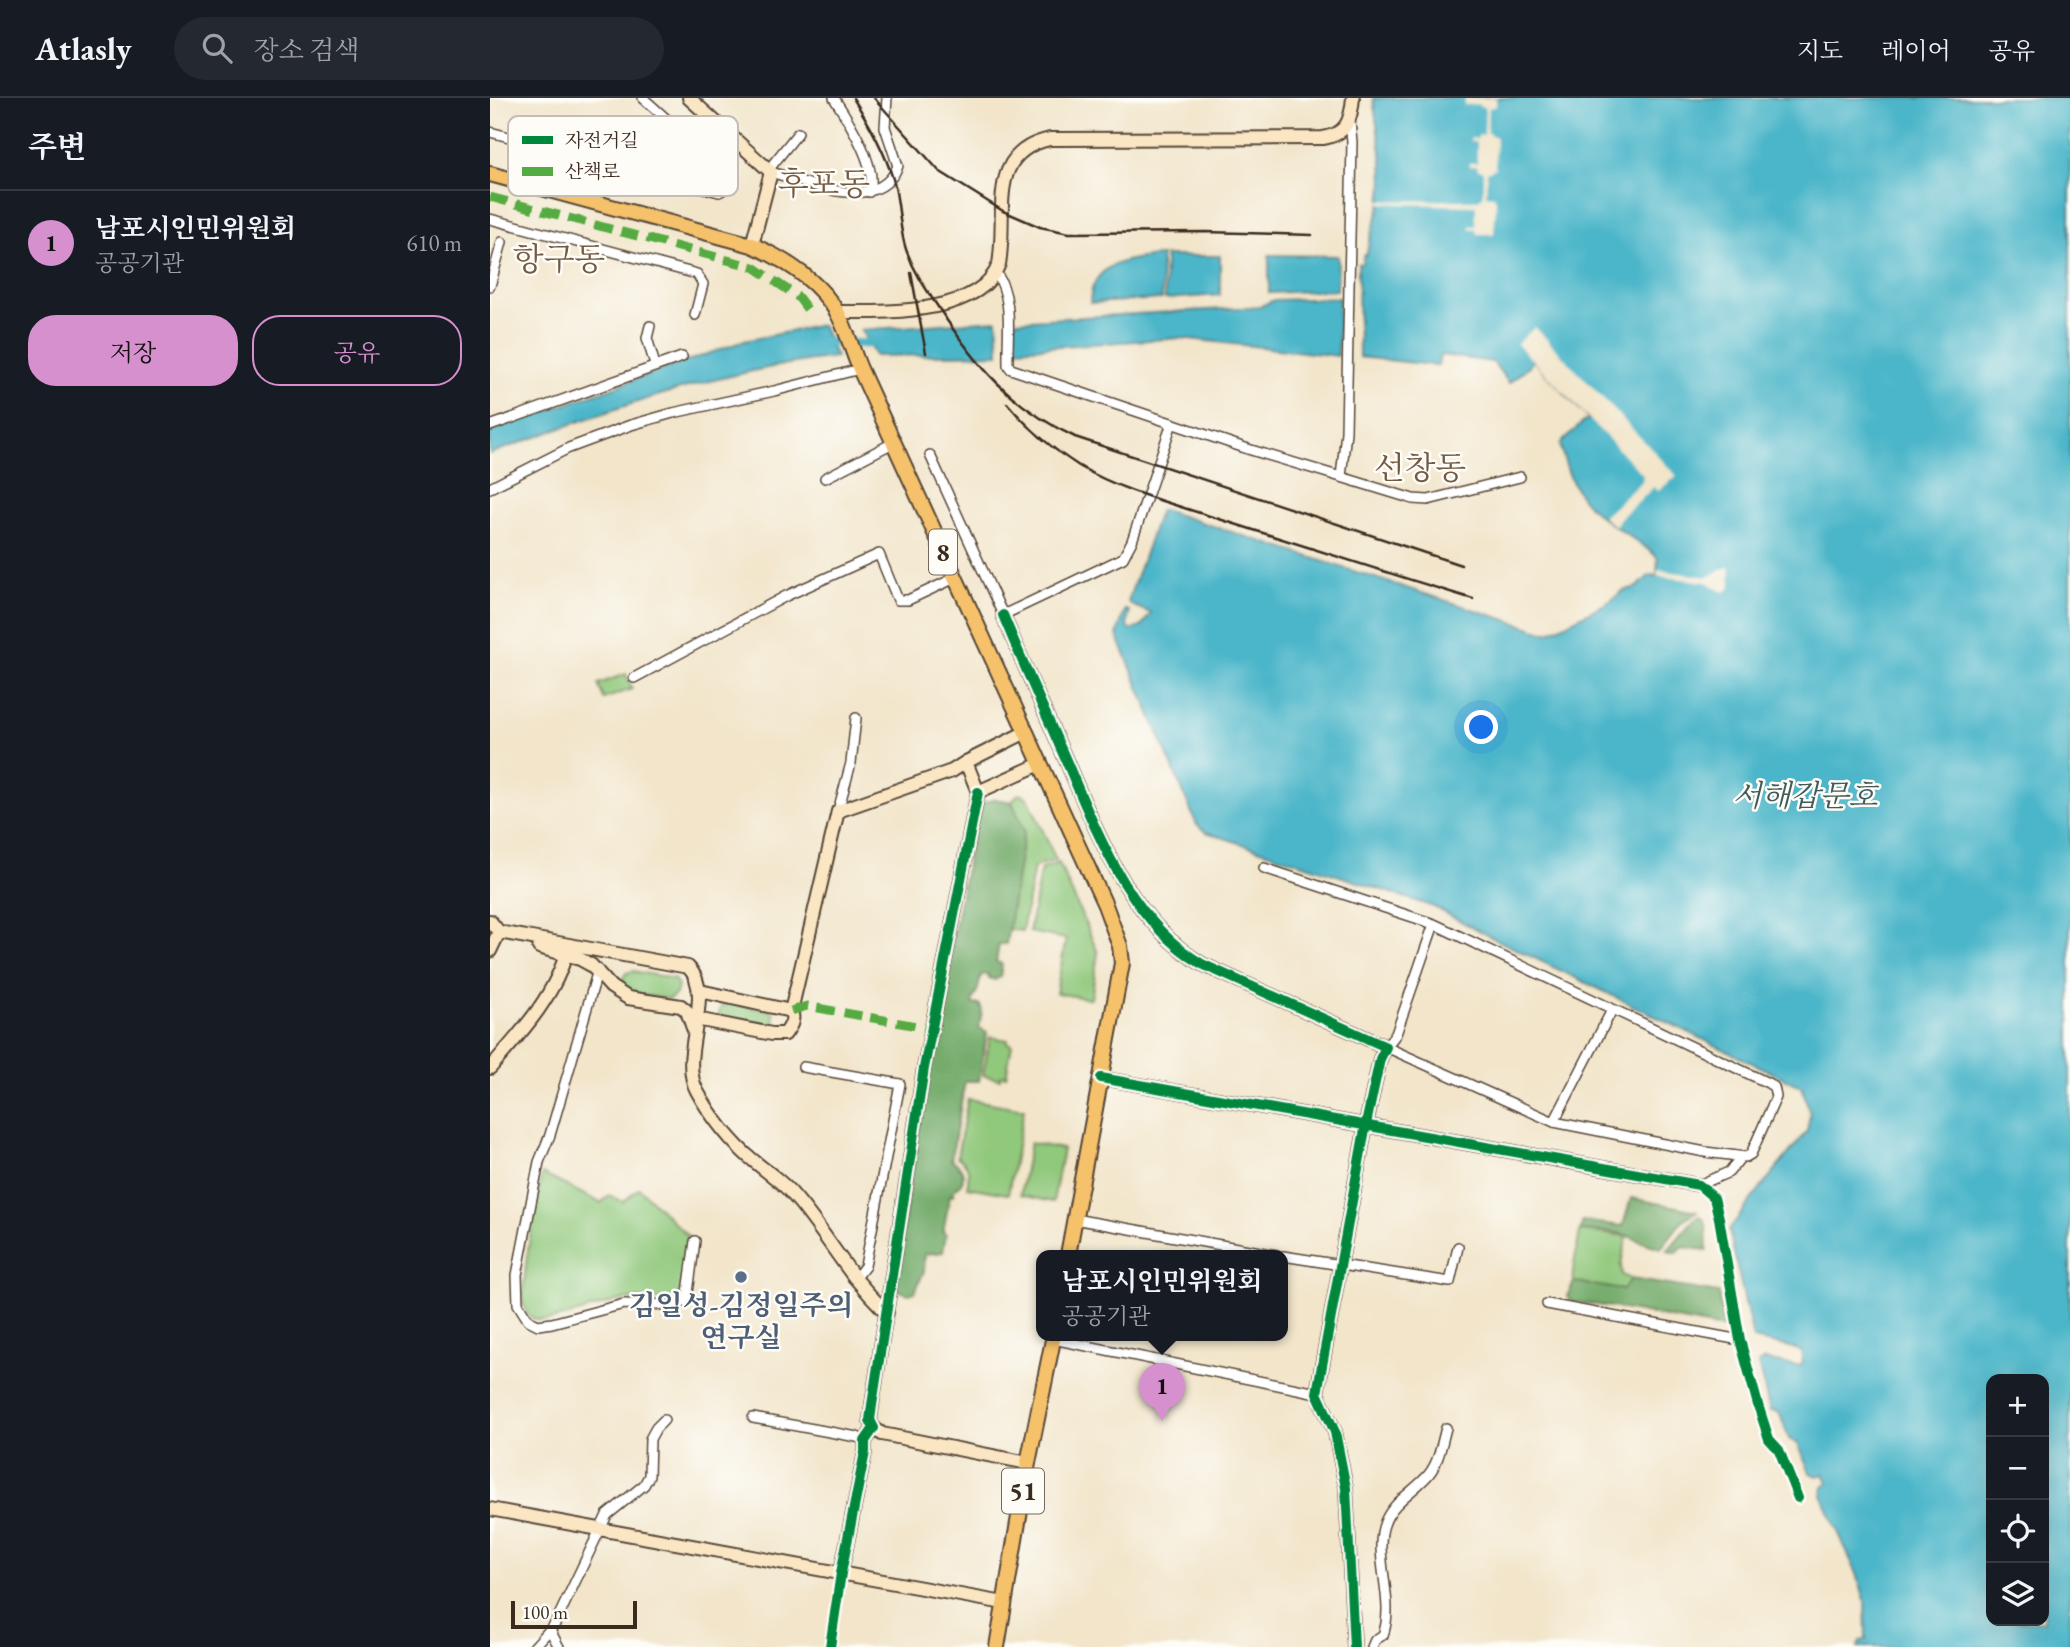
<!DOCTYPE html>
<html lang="ko">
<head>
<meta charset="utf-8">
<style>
  :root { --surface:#171b24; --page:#242831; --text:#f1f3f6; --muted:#9ea1a6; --line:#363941; --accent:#d690ce }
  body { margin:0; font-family:"EB Garamond","Noto Serif KR",serif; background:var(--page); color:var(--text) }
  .controls { position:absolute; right:21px; bottom:21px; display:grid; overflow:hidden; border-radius:14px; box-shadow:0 7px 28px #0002 }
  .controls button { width:63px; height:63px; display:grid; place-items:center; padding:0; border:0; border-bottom:2px solid var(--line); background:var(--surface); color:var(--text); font:35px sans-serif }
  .scale { position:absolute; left:21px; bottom:18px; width:126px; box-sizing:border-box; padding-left:7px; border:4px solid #3b2a1e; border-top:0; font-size:19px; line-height:24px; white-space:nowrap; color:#3b2a1e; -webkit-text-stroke:5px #fdfcf7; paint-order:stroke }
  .you { position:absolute; left:992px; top:630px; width:24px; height:24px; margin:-18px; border:5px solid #fff; border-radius:50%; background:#1a73e8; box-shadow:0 0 0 10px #1a73e833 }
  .badge { display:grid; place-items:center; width:46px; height:46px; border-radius:50%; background:var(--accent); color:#111; font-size:23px; font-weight:700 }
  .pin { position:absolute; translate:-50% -58px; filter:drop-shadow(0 2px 4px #0008) }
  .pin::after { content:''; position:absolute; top:37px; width:24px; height:21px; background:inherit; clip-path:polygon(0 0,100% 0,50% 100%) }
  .popup { position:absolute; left:546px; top:1152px; width:252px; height:91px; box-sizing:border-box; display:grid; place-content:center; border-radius:14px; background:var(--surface); filter:drop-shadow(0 2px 5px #0005); font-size:23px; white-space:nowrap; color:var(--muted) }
  .popup b { font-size:26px; color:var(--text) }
  .popup::after { content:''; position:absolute; left:50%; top:100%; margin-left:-14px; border:14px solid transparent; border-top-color:var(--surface) }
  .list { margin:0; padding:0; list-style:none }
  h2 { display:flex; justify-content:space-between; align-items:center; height:91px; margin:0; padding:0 28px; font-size:30px }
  h2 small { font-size:23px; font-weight:400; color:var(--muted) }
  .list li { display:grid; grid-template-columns:46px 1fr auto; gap:21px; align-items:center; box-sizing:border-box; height:105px; padding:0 28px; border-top:2px solid var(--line) }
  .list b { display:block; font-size:26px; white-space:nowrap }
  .list p { margin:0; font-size:23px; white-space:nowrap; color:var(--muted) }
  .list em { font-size:23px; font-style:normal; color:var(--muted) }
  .actions { display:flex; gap:14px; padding:21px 28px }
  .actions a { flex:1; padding:16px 0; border:2px solid var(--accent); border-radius:28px; text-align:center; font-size:24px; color:var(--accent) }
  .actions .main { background:var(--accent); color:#111 }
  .icon { flex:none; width:38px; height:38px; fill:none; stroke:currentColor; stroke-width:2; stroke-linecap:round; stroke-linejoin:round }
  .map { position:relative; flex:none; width:1580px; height:1549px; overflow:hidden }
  header { display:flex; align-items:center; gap:42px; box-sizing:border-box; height:98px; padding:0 35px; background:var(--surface); border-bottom:2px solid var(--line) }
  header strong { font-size:33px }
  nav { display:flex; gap:38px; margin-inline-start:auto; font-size:24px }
  .search { width:490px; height:63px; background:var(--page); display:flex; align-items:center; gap:18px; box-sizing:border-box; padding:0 24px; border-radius:38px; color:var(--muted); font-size:26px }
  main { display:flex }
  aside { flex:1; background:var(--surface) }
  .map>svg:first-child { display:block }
  .green { fill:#90c87c; stroke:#66794d; stroke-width:2 }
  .forest { fill:#74ac6c; stroke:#586b45; stroke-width:2 }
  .water { fill:#4cb6c9; stroke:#447074; stroke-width:2; fill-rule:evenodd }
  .pier { fill:#f2e5ca }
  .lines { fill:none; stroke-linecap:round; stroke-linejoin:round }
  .canal { stroke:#4cb6c9; stroke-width:9 }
  .street-casing { stroke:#564638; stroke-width:12 }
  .secondary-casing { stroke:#564638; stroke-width:16 }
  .primary-casing { stroke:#564638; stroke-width:18 }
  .street { stroke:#fff; stroke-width:9 }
  .secondary { stroke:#fbe6c4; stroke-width:12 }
  .primary { stroke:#f5c16b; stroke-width:14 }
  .rail { stroke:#3b2a1e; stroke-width:2.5 }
  .quiet { stroke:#55ab43; stroke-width:9; stroke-dasharray:18 9; stroke-linecap:butt }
  .cycleway-casing { stroke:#fdfcf7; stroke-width:15 }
  .cycleway { stroke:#00873e; stroke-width:10 }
  .service-dot { fill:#5c6f8a; stroke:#fdfcf7; stroke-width:2.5 }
  .labels { text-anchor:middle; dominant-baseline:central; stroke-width:5; stroke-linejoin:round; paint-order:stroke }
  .shield { fill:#fdfcf7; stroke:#75695f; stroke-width:2 }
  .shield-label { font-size:26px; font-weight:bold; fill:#3b2a1e }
  .service-label { font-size:28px; font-weight:bold; fill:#4e5e75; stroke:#fdfcf7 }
  .water-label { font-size:30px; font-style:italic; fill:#415b5a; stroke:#fdfcf7 }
  .quarter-label { font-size:32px; fill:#745a42; stroke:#fdfcf7 }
  .key { fill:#fdfcf7; stroke:#c3bdb6; stroke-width:2 }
  .key-label { font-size:19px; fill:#3b2a1e }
</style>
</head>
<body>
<header>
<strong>Atlasly</strong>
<div class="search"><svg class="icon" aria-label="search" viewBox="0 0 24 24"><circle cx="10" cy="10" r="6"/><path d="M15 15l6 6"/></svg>장소 검색</div>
<nav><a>지도</a><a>레이어</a><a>공유</a></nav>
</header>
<main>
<aside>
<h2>주변<small></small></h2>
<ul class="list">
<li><span class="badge">1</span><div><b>남포시인민위원회</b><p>공공기관</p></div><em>610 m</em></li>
</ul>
<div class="actions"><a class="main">저장</a><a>공유</a></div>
</aside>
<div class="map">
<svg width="1580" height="1549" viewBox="0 0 1580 1549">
  <rect width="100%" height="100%" fill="#fdfcf7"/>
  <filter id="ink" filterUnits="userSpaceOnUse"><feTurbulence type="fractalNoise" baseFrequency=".0143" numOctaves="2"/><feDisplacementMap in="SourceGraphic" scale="14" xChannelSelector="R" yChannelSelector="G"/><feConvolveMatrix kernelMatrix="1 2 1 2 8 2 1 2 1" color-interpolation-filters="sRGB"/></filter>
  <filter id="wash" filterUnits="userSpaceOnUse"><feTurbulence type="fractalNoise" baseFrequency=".00686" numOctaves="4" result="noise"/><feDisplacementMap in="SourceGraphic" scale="28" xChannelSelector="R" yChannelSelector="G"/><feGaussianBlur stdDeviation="1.57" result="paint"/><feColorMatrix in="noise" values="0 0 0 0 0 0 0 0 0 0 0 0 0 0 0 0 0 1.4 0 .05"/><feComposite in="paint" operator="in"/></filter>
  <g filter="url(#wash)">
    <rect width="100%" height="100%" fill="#f2e5ca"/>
    <g class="green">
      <path d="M136 576 142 591 114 601 108 586Z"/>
      <path d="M533 696 539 702 566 762 544 769 532 833 518 831 534 733 522 704 527 697Z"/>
      <path d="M569 765 608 855 601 901 566 895 576 841 539 834 551 771Z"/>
      <path d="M143 873 184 881 188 888 186 896 179 901 139 895 134 891 132 882 136 875Z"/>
      <path d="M239 905 283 913 285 924 276 928 233 920 229 916 231 908Z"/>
      <path d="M500 939 518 942 517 945 522 946 516 978 511 977 510 981 493 977Z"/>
      <path d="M478 1001 534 1011 518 1096 477 1089C480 1076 480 1066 467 1059Z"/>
      <path d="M540 1045 573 1051 563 1104 530 1097Z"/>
      <path d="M52 1076 111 1105 119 1097 133 1104 149 1090 199 1139 191 1200C170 1205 149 1198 127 1203 110 1207 63 1225 49 1222 40 1221 34 1213 33 1204 32 1196 34 1186 35 1177 38 1143 45 1110 52 1076Z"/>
      <path d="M1090 1133 1137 1138 1131 1166 1132 1177 1141 1181 1133 1192 1084 1184 1083 1173Z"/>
    </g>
    <g class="forest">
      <path d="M505 701 522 704 534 733 516 846H509L506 864 512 866 510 879 505 882 499 880 498 876 491 877 488 891 482 903 483 906 490 907 492 913 489 930 497 934 489 983H475L461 1062C475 1069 478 1082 464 1092L463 1097H460L453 1134 456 1136 453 1154 435 1156 434 1173 425 1194 419 1196 404 1191 438 972 488 706Z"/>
      <path d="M1141 1100 1207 1113 1193 1122 1171 1150C1156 1146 1151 1144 1138 1138 1124 1132 1105 1134 1090 1133L1093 1123 1133 1128Z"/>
      <path d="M1211 1118 1216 1125 1217 1152 1192 1149 1187 1155 1177 1153 1206 1119Z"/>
      <path d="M1141 1181 1229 1195 1233 1230 1123 1209 1082 1204 1077 1198 1084 1184 1133 1192Z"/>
    </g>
    <g class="water">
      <path d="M883 0H1580V1549H1368L1370 1543 1376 1542 1375 1502 1367 1476 1332 1398 1333 1390 1338 1385 1334 1376 1327 1378 1320 1375 1308 1346 1299 1341 1289 1314 1280 1313 1268 1266 1274 1262 1308 1268 1313 1265 1311 1253 1300 1249 1263 1241 1239 1132 1264 1098 1317 1033 1320 1016 1312 989 1003 840 944 809 716 734 707 727 627 537 635 512 639 513 637 529 642 532 651 529 661 515 641 507 638 503 670 412H673L1054 534H1060L1119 504 1133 493 1147 489 1160 477 1167 478 1168 460C1147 439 1117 428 1097 406 1082 390 1075 367 1070 346L1094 323 1099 321 1043 262 1040 267 1019 285 1003 264 950 257 948 267H943L869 259 868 166 873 165V158L877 156C878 137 888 122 891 103 897 71 887 33 883 0ZM1501 1281H1554V1523H1501Z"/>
      <path d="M779 157 848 158 847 192 779 195Z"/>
      <path d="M671 158 672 201 600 205C601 164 639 161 671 158Z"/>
      <path d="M675 158H730V197L675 201Z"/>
      <path d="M849 200 848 258 691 240 525 251 524 223 769 209 784 202Z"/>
      <path d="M507 222 509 256 385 258 371 232Z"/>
      <path d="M332 227 346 259C227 273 111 314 0 356V333L254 243Z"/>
    </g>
    <g class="pier">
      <path d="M975 0H1006V8L998 10 997 35 1006 39 1005 70 997 74 996 97 1004 98 1006 102 1004 136H987L986 131 979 130 980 128H986V108L887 105 888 103 986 102 993 98V73L987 71V68H980V65H987V44L980 43 981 40 987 41 988 38 994 36 995 10 987 6 974 7Z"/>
      <path d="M1045 229 1187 378 1168 393 1164 389 1130 420 1125 428 1113 419 1152 383 1153 377 1027 246Z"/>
      <path d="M1237 469 1240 470 1241 488 1237 493 1232 494 1217 484 1167 478 1168 472 1218 479Z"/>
    </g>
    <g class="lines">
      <path class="canal" d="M326 243 377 246"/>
    </g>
  </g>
  <g filter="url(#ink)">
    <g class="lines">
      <g class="street-casing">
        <g id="street">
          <path d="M344 0C357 20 390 71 379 94"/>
          <path d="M860 23 862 44 856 334 851 379 923 401 938 402 1030 379"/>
          <path d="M0 34 229 94 236 90 239 77 153 0"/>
          <path d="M203 43 222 21"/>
          <path d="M279 71 308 35"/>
          <path d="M281 74C318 85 388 117 408 68L395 29 397 0"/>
          <path d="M0 121 207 176 213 186 205 217"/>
          <path d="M506 175C524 200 517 237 518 267L521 271 761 352 851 379"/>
          <path d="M0 188 12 144"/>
          <path d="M160 228 157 240 165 267"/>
          <path d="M0 328 192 259"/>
          <path d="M440 357 513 517 633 460 642 443 682 325"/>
          <path d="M335 380 403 345"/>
          <path d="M0 390 79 350 141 327 183 315 284 293 370 271"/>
          <path d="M144 580 296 498 389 456 408 502H418L465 480"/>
          <path d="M348 713 361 665 366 620"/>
          <path d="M774 770 944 826 1278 985 1284 989 1286 999 1261 1056 1256 1059 1215 1054 1064 1024 896 949 906 936 944 826"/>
          <path d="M108 872 60 1037 49 1064 27 1177 28 1206 38 1222 48 1227 62 1225 134 1206 188 1207 197 1202 205 1143"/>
          <path d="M313 969 410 986 375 1168 365 1181"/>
          <path d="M1064 1024 1122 912"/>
          <path d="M1251 1059 1239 1074 1209 1087 1224 1100 1229 1120 1250 1242 1268 1307 1279 1341 1289 1352 1308 1400"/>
          <path d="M584 1121 787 1157"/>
          <path d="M793 1158 960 1184 968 1149"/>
          <path d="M1057 1206 1250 1242"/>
          <path d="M563 1241 827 1295"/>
          <path d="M263 1320 367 1339 375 1343"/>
          <path d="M60 1532 69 1549"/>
          <path d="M44 1549 65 1526 117 1417 154 1387 159 1378 160 1341 166 1330 174 1322"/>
          <path d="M340 1549 351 1475"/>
          <path d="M882 1549 885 1542 893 1537C906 1503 882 1455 895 1424 903 1403 926 1392 939 1376 949 1364 952 1344 956 1330"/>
        </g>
      </g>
      <g class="secondary-casing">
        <g id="secondary">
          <path d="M199 0 281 74 262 147"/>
          <path d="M347 214C393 214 490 218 509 166 518 115 495 55 560 41L833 40C857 36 861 22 863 0"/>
          <path d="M513 517C533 565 554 612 575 660 607 734 639 823 712 866L896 949 890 961 876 1026 827 1295 845 1334 856 1390 864 1549"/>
          <path d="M536 634 476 664 488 694 550 666"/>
          <path d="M0 823 9 834"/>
          <path d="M49 849 90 861 101 867 121 889 138 900 191 908 197 913 203 930"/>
          <path d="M0 853 9 834 198 869C227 897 187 956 207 993 220 1017 242 1046 264 1063 278 1075 292 1083 304 1098 326 1123 344 1153 365 1180 375 1192 386 1204 397 1215"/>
          <path d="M210 893 301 913"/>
          <path d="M206 921 282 936H295C300 929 305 922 301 913L348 713 462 673 476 664"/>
          <path d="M0 970C30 936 67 896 77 851"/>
          <path d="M611 980 1209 1087"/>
          <path d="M384 1330 392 1336 538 1365"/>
          <path d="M0 1411 514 1505"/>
          <path d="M351 1475 375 1354V1343L384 1330 380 1322 382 1307 434 970 488 694"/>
        </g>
      </g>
      <g class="primary-casing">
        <g id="primary">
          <path d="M0 76 262 147C296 162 328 182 347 214 357 232 362 252 370 271L615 807 630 848 632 865 578 1157"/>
          <path d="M507 1549 538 1365 564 1237"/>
        </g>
      </g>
      <use href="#street" class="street"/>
      <use href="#secondary" class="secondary"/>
      <use href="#primary" class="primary"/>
      <g class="rail">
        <path d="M363 0C379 25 394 52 403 81 410 104 409 134 417 154 425 175 436 191 448 209 486 267 521 309 585 339L971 467"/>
        <path d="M384 0 449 73 513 113 550 129 579 135 716 134 822 137"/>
        <path d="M421 175 436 255"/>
        <path d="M517 305C538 330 562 351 589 368 631 393 683 406 729 421 813 448 898 475 983 501"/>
      </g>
      <g class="quiet">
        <path d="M0 99 264 169 308 199 317 211"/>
        <path d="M301 913 317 908 443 931"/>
      </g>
      <g class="cycleway-casing">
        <g id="cycleway">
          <path d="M513 517C533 565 554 612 575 660 607 734 639 823 712 866L896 949 890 961 876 1026 827 1295 845 1334 856 1390 864 1549"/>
          <path d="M611 980 1209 1087 1224 1100 1229 1120 1250 1242 1268 1307 1279 1341 1289 1352 1308 1400"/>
          <path d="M340 1549 351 1475 375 1354V1343L384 1330 380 1322 382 1307 434 970 488 694"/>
        </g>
      </g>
      <use href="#cycleway" class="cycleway"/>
    </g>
  </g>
  <circle class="service-dot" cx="251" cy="1179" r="7"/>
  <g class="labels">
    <g class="shield">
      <rect x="439" y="431.5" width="28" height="45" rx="5"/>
      <rect x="512" y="1370.5" width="42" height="45" rx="5"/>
    </g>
    <g class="shield-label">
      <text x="453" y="454">8</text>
      <text x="533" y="1393">51</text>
    </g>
    <g class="service-label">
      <text x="251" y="1207">김일성-김정일주의<tspan x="251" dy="32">연구실</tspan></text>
    </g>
    <g class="water-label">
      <text x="1315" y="697">서해갑문호</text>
    </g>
    <g class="quarter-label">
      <text x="334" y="86">후포동</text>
      <text x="69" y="161">항구동</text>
      <text x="930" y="370">선창동</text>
    </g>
  </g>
  <rect x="18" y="18" width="230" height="80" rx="10" class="key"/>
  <rect x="32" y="38" width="31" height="8" fill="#00873e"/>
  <rect x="32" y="69" width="31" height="9" fill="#55ab43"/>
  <g class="key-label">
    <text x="75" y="49">자전거길</text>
    <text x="75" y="80">산책로</text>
  </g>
</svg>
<div class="controls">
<button>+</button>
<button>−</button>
<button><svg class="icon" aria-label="locate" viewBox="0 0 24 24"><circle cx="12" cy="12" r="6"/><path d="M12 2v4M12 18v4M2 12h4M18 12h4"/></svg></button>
<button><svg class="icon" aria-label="layers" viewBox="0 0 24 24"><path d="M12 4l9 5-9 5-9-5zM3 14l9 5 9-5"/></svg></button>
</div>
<div class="scale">100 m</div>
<div class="you"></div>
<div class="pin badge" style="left:672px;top:1323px">1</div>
<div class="popup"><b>남포시인민위원회</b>공공기관</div>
</div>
</main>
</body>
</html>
